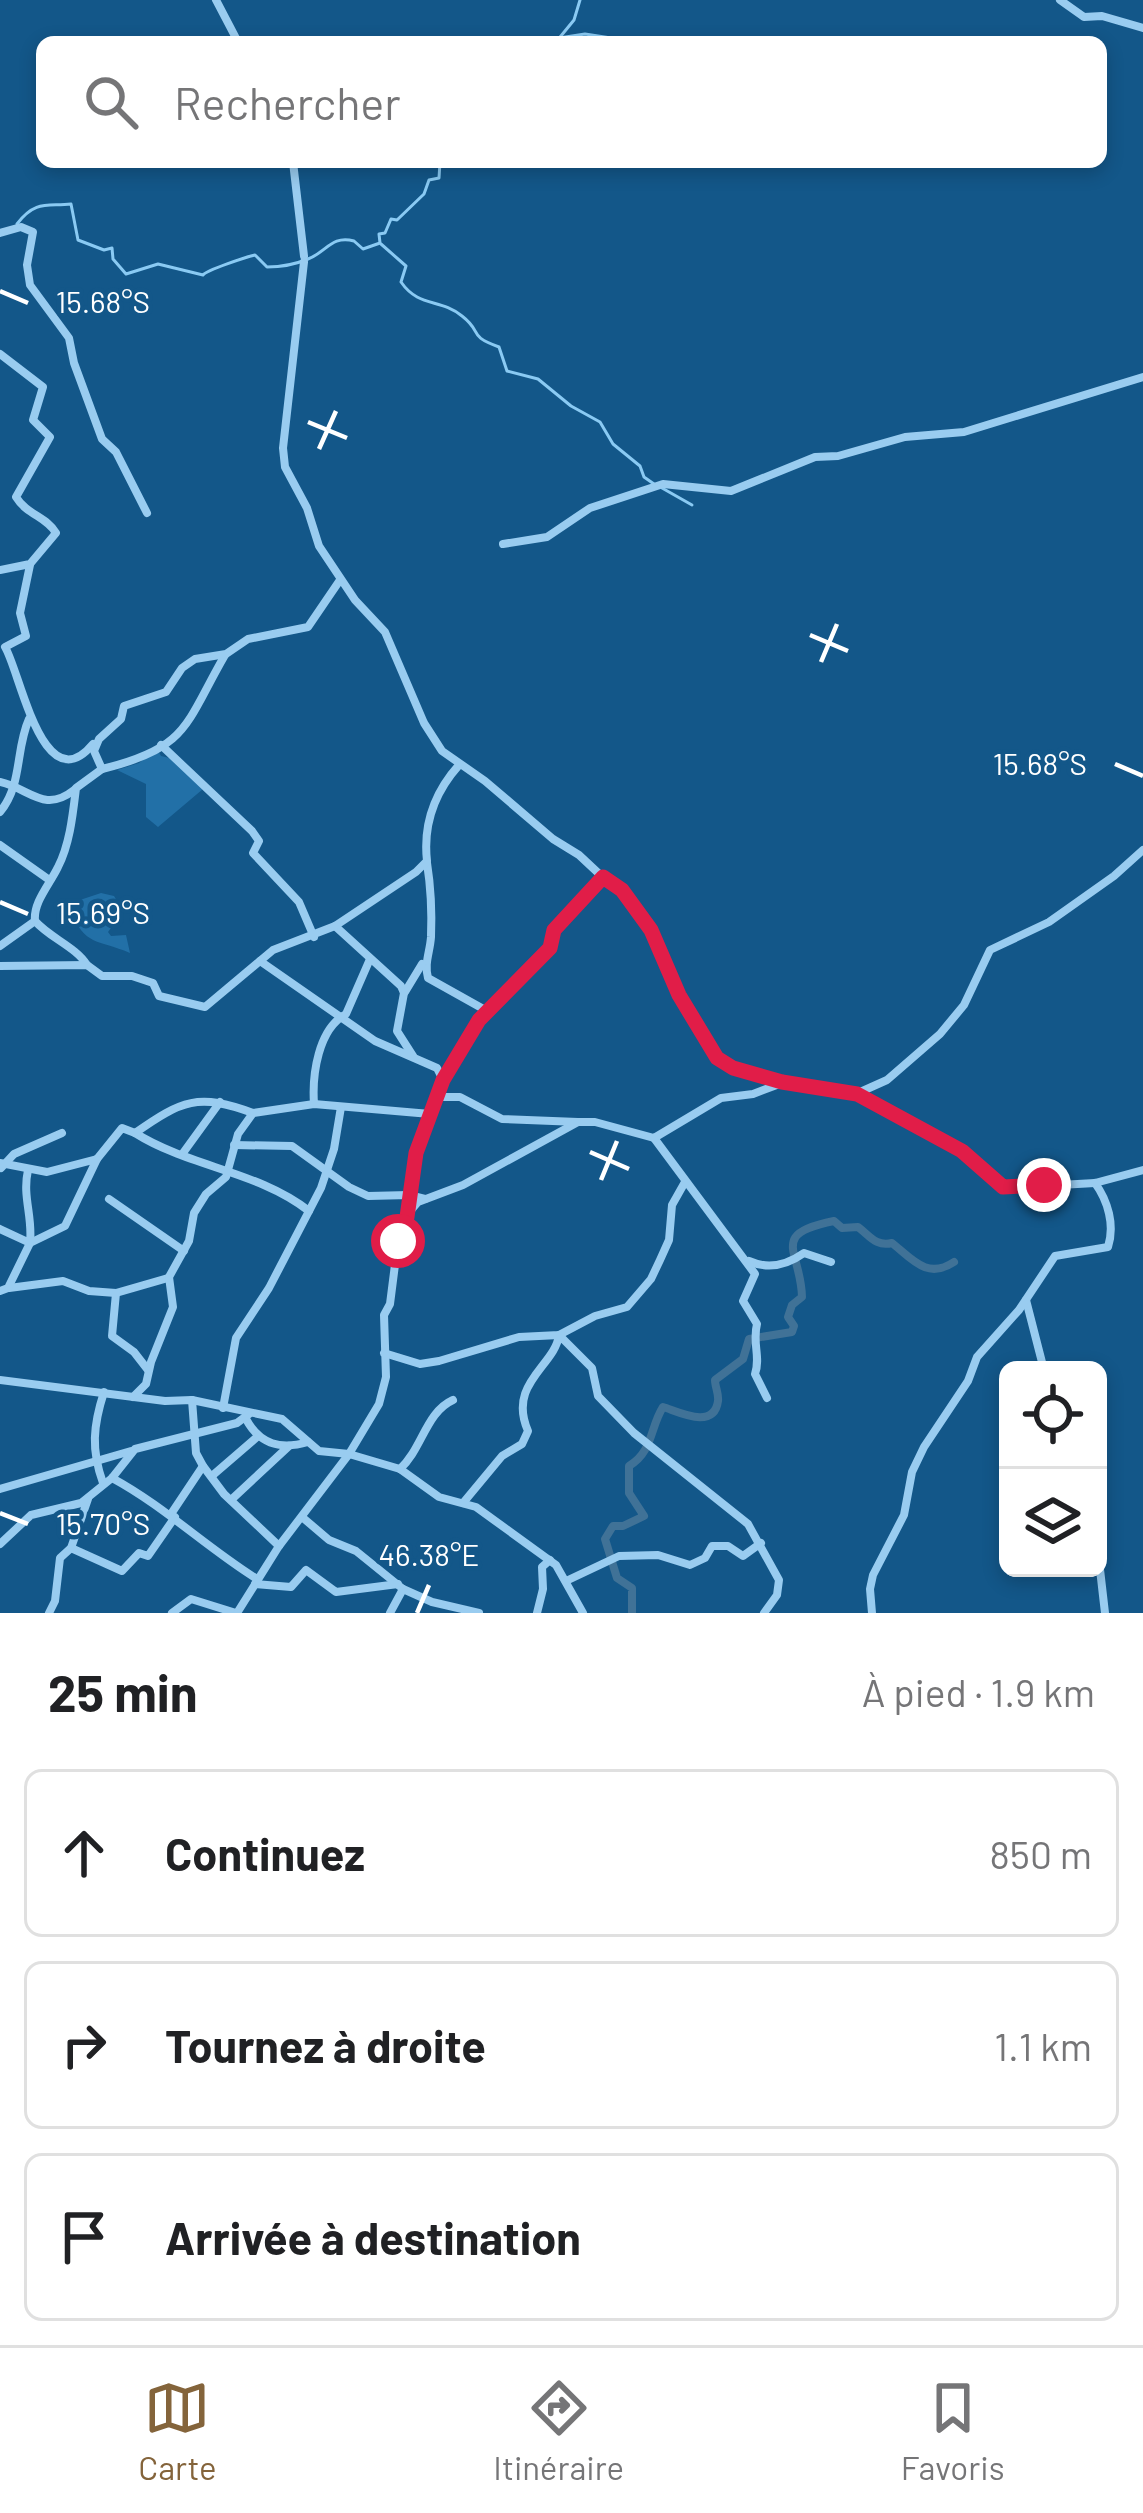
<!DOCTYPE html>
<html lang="fr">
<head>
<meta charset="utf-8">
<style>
  :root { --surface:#fff; --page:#f2f2f2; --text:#202124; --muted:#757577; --line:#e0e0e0; --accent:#84643b }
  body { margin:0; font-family:Barlow,sans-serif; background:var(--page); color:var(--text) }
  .controls { position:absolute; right:36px; bottom:36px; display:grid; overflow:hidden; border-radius:18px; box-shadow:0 6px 18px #0003 }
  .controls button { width:108px; height:108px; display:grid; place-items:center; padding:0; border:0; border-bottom:3px solid var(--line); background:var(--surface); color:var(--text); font:60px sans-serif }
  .stop { position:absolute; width:36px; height:36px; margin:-27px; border:9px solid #e11d48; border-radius:50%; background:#fff }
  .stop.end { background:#e11d48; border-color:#fff; box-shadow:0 3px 12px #0008 }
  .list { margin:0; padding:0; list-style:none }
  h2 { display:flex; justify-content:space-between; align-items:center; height:156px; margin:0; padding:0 48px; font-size:51px }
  h2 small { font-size:39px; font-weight:400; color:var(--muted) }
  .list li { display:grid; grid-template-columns:78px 1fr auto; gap:36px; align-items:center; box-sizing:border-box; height:168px; margin:0 24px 24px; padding:0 24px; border:3px solid var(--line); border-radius:18px }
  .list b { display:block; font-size:45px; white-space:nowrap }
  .list em { font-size:39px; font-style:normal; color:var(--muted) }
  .icon { flex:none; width:66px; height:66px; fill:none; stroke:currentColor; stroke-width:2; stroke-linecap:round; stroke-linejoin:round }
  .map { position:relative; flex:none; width:1143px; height:1613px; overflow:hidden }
  .search { position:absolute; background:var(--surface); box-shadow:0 6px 18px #0003; left:36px; right:36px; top:36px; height:132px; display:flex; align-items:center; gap:30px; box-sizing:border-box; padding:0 42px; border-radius:18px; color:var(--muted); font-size:45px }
  .sheet { height:732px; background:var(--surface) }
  nav { display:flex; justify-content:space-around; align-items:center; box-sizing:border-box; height:168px; border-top:3px solid var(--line); background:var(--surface); font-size:33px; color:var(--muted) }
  nav a { display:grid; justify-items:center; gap:6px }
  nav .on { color:var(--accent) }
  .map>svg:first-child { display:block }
  .green { fill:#2270a7 }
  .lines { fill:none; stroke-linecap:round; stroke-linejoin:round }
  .stream { stroke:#8acaf3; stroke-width:3 }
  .river { stroke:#407297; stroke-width:8 }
  .minor { stroke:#99ccf0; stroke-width:8 }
  .route { stroke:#e11d48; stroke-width:15 }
  .ticks { fill:none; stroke:#fff; stroke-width:4.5 }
  .ticks-label { font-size:30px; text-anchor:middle; fill:#fff; stroke:#135789; stroke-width:9; stroke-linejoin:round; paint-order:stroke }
</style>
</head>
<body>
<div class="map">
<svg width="1143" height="1613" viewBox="0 0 1143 1613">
  <rect width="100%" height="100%" fill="#135789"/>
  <g class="green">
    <path d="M157 749 161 756 178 760 203 789 158 827 146 817V784L117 770 139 763Z"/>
    <path d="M101 893 114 896 123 911 108 932 111 936 126 935 130 953C98 939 85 947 70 910L77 901Z"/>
  </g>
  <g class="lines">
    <g class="stream">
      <path d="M559 38 585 34 611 38 613 42"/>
      <path d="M556 42 574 20 580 0"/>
      <path d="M17 224C36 199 49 207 71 204L78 240 104 250 112 248 113 259 126 274 158 264 203 275C207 270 246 257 255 255L267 267C280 267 296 264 308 259 327 252 331 235 354 241L363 249 380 243 379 234 385 233 391 219 397 220 424 194 429 180 439 178 440 162"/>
      <path d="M381 244 406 266 401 282C419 308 440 298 462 316 484 333 466 335 499 347L507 371 538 379 571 406 600 422 613 444 640 466 644 477 654 484"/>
      <path d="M662 488 692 505"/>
    </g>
    <path class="river" d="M632 1613V1588L617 1578 605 1539 613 1526H623L644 1516 629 1493V1466C653 1452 650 1427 663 1407 677 1411 714 1431 718 1401 719 1394 715 1387 715 1380L743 1359 749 1339 792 1332 794 1326 788 1317 792 1305 802 1297C801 1251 768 1234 834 1221L842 1228 858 1227C870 1236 876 1247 892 1243 912 1259 927 1280 954 1262"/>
    <g class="minor">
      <path d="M216 0 238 42"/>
      <path d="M1060 0 1084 17 1102 16 1143 28"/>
      <path d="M293 162 304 256"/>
      <path d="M0 233 21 227 33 232 27 265 30 285 69 338 74 363 102 439 116 452 147 513"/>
      <path d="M304 262 283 448 285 467 307 508 319 546 355 600 385 632 424 723 442 751 485 781 553 839 579 855 610 884 622 890 651 930 679 995 717 1058 733 1068 779 1081"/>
      <path d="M0 354 43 387 33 420 50 437 16 497C27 515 47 517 56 533L30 564 0 570"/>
      <path d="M503 544 547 537 590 508 663 484 731 491 815 457 838 456 905 437 964 432 1143 377"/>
      <path d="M30 565 20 613 26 636 5 647C20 671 43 804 93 744"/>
      <path d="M161 745 252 831 259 841 253 853 299 902 314 937"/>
      <path d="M102 769C189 748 185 724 225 655"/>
      <path d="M0 782C29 788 44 814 74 790"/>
      <path d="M0 812C23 784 15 750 29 719"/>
      <path d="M0 845 48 879"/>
      <path d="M427 863C431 888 432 912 431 937 430 952 424 963 428 978L487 1011"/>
      <path d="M35 921C50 938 76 947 87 965"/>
      <path d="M335 926 401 986 404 993 397 1031 413 1056"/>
      <path d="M0 946 35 921C33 902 50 884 58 867 70 844 73 813 76 788L102 769 94 751 99 739 121 719 124 706 166 692 182 668 195 659 226 654 248 639 308 627 340 580"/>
      <path d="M260 961 375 1041 437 1068 443 1080 440 1096"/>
      <path d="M0 966 87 965 102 976H132L153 983 159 996 205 1007 273 950 335 926 416 872 427 861C423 825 434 793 459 765"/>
      <path d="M405 992 422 964"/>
      <path d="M443 1080 479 1020 550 948 554 930 603 877"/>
      <path d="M858 1093 887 1080 940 1034 964 1005 990 950 1049 922 1114 876 1143 850"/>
      <path d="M314 1104C312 1075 318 1029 346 1014L370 959"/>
      <path d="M135 1133C189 1167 258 1171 309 1211"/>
      <path d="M654 1138 755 1274 743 1301 757 1324C752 1343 761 1357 755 1374L767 1398"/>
      <path d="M234 1145 292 1146 349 1187 368 1196 409 1195 425 1199"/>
      <path d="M183 1153 220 1102"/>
      <path d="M0 1163 47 1172 97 1159 122 1128 135 1133C182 1100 198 1093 253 1113"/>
      <path d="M1 1168 14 1154 62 1133"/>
      <path d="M109 1199 184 1251"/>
      <path d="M407 1216 415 1153 430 1114"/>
      <path d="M0 1229 30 1243C33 1216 22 1197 28 1170"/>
      <path d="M749 1261C769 1270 787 1265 804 1253L831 1262"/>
      <path d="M9 1288 63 1281 89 1291 116 1293 168 1278"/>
      <path d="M0 1291 8 1288 30 1243 65 1226 97 1159"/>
      <path d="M116 1293 112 1336 134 1352 148 1370"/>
      <path d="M1026 1300 1044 1370"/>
      <path d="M384 1353 420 1364 439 1361 519 1337 559 1335 595 1316 627 1307 651 1279 660 1260 669 1240 672 1205 685 1182"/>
      <path d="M0 1380 165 1401 192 1400 282 1419 319 1451 349 1454 400 1469 439 1497 476 1507 556 1565 583 1613"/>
      <path d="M133 1397 146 1384 151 1362 173 1307 169 1277 189 1241 194 1213 206 1194 226 1177 238 1134 253 1113 314 1104 430 1114 440 1097H460L502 1119 578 1122"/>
      <path d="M192 1400 196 1453 203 1466 224 1494 279 1546"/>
      <path d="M223 1408 236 1338 269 1288 321 1188 334 1149 341 1107"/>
      <path d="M246 1419C260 1445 281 1450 308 1442"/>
      <path d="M400 1469C422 1449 426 1412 453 1400"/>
      <path d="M213 1475 257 1437"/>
      <path d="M112 1478C164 1506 207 1548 257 1579"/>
      <path d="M103 1483C91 1450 93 1426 104 1392"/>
      <path d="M0 1489 131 1451"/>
      <path d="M231 1500 289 1446"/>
      <path d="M463 1503 502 1456 522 1444 528 1431C507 1383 555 1366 559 1335L592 1368 598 1396 634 1433 748 1524 779 1580 777 1595 764 1613"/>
      <path d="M171 1514 203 1466"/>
      <path d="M302 1517 329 1540 356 1551 403 1589 432 1602 479 1613"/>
      <path d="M0 1544 31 1515 81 1503 112 1478 135 1449 237 1423 249 1414"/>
      <path d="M71 1548 122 1571 139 1553 148 1556 175 1517"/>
      <path d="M1098 1552 1105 1613"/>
      <path d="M566 1581 619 1556 658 1555 690 1565 705 1558 712 1546H728L743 1556 761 1543"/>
      <path d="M255 1584 291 1587 306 1570 336 1592 398 1584"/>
      <path d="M49 1613 55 1601 60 1558 71 1548 88 1499"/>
      <path d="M172 1613 191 1599 236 1613"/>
      <path d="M237 1613 279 1546 349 1454 379 1404 386 1377 384 1315 390 1304 398 1241 412 1209 418 1202 463 1185 578 1122H595L654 1138 721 1098 753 1094 782 1083 829 1087 857 1093 935 1135 962 1151 1005 1188 1095 1183 1143 1170"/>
      <path d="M390 1613 403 1589"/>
      <path d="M537 1613 543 1589 542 1567 550 1560"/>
      <path d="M872 1613 870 1589 873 1575 904 1515 912 1472 924 1447 968 1381 977 1357 1019 1310 1055 1256 1108 1247C1115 1225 1108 1201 1095 1183"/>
    </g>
  </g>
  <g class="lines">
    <path class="route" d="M398 1241 407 1217 416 1153 443 1080 479 1020 550 948 554 930 603 877 622 890 651 930 679 995 717 1058 733 1068 782 1082 857 1094 962 1151 1003 1187 1044 1185"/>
  </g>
  <path class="ticks" d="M0 291 28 303M308 422 347 438M319 449 336 411M810 635 848 651M821 662 837 624M1115 764 1143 776M0 902 28 914M590 1152 629 1169M601 1180 617 1141M0 1513 28 1524M417 1613 429 1585"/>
  <g class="ticks-label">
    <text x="103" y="313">15.68°S</text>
    <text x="1040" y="775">15.68°S</text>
    <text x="103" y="924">15.69°S</text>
    <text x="103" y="1535">15.70°S</text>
    <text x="429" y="1566">46.38°E</text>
  </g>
</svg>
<div class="controls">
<button><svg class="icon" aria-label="locate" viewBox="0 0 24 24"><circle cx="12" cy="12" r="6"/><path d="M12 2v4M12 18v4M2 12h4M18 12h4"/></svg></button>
<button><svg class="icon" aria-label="layers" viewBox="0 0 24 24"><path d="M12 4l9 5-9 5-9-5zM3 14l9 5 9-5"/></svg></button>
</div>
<div class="stop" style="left:398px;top:1241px"></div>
<div class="stop end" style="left:1044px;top:1185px"></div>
<div class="search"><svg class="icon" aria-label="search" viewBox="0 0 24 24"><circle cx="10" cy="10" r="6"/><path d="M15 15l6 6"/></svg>Rechercher</div>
</div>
<section class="sheet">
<h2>25 min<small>À pied · 1.9 km</small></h2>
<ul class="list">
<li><svg class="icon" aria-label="ahead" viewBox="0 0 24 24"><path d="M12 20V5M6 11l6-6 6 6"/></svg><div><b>Continuez</b></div><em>850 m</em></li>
<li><svg class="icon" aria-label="right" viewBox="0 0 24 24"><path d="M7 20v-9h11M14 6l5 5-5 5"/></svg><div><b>Tournez à droite</b></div><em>1.1 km</em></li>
<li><svg class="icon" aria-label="arrive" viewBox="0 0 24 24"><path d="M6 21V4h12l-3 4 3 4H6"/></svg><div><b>Arrivée à destination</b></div></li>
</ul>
</section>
<nav>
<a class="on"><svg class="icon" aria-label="map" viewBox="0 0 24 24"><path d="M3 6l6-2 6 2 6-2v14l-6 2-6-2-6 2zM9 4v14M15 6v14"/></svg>Carte</a>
<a><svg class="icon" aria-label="directions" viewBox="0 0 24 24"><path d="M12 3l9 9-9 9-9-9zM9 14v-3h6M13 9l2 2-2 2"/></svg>Itinéraire</a>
<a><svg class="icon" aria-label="saved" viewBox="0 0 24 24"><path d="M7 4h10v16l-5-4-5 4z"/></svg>Favoris</a>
</nav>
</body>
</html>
